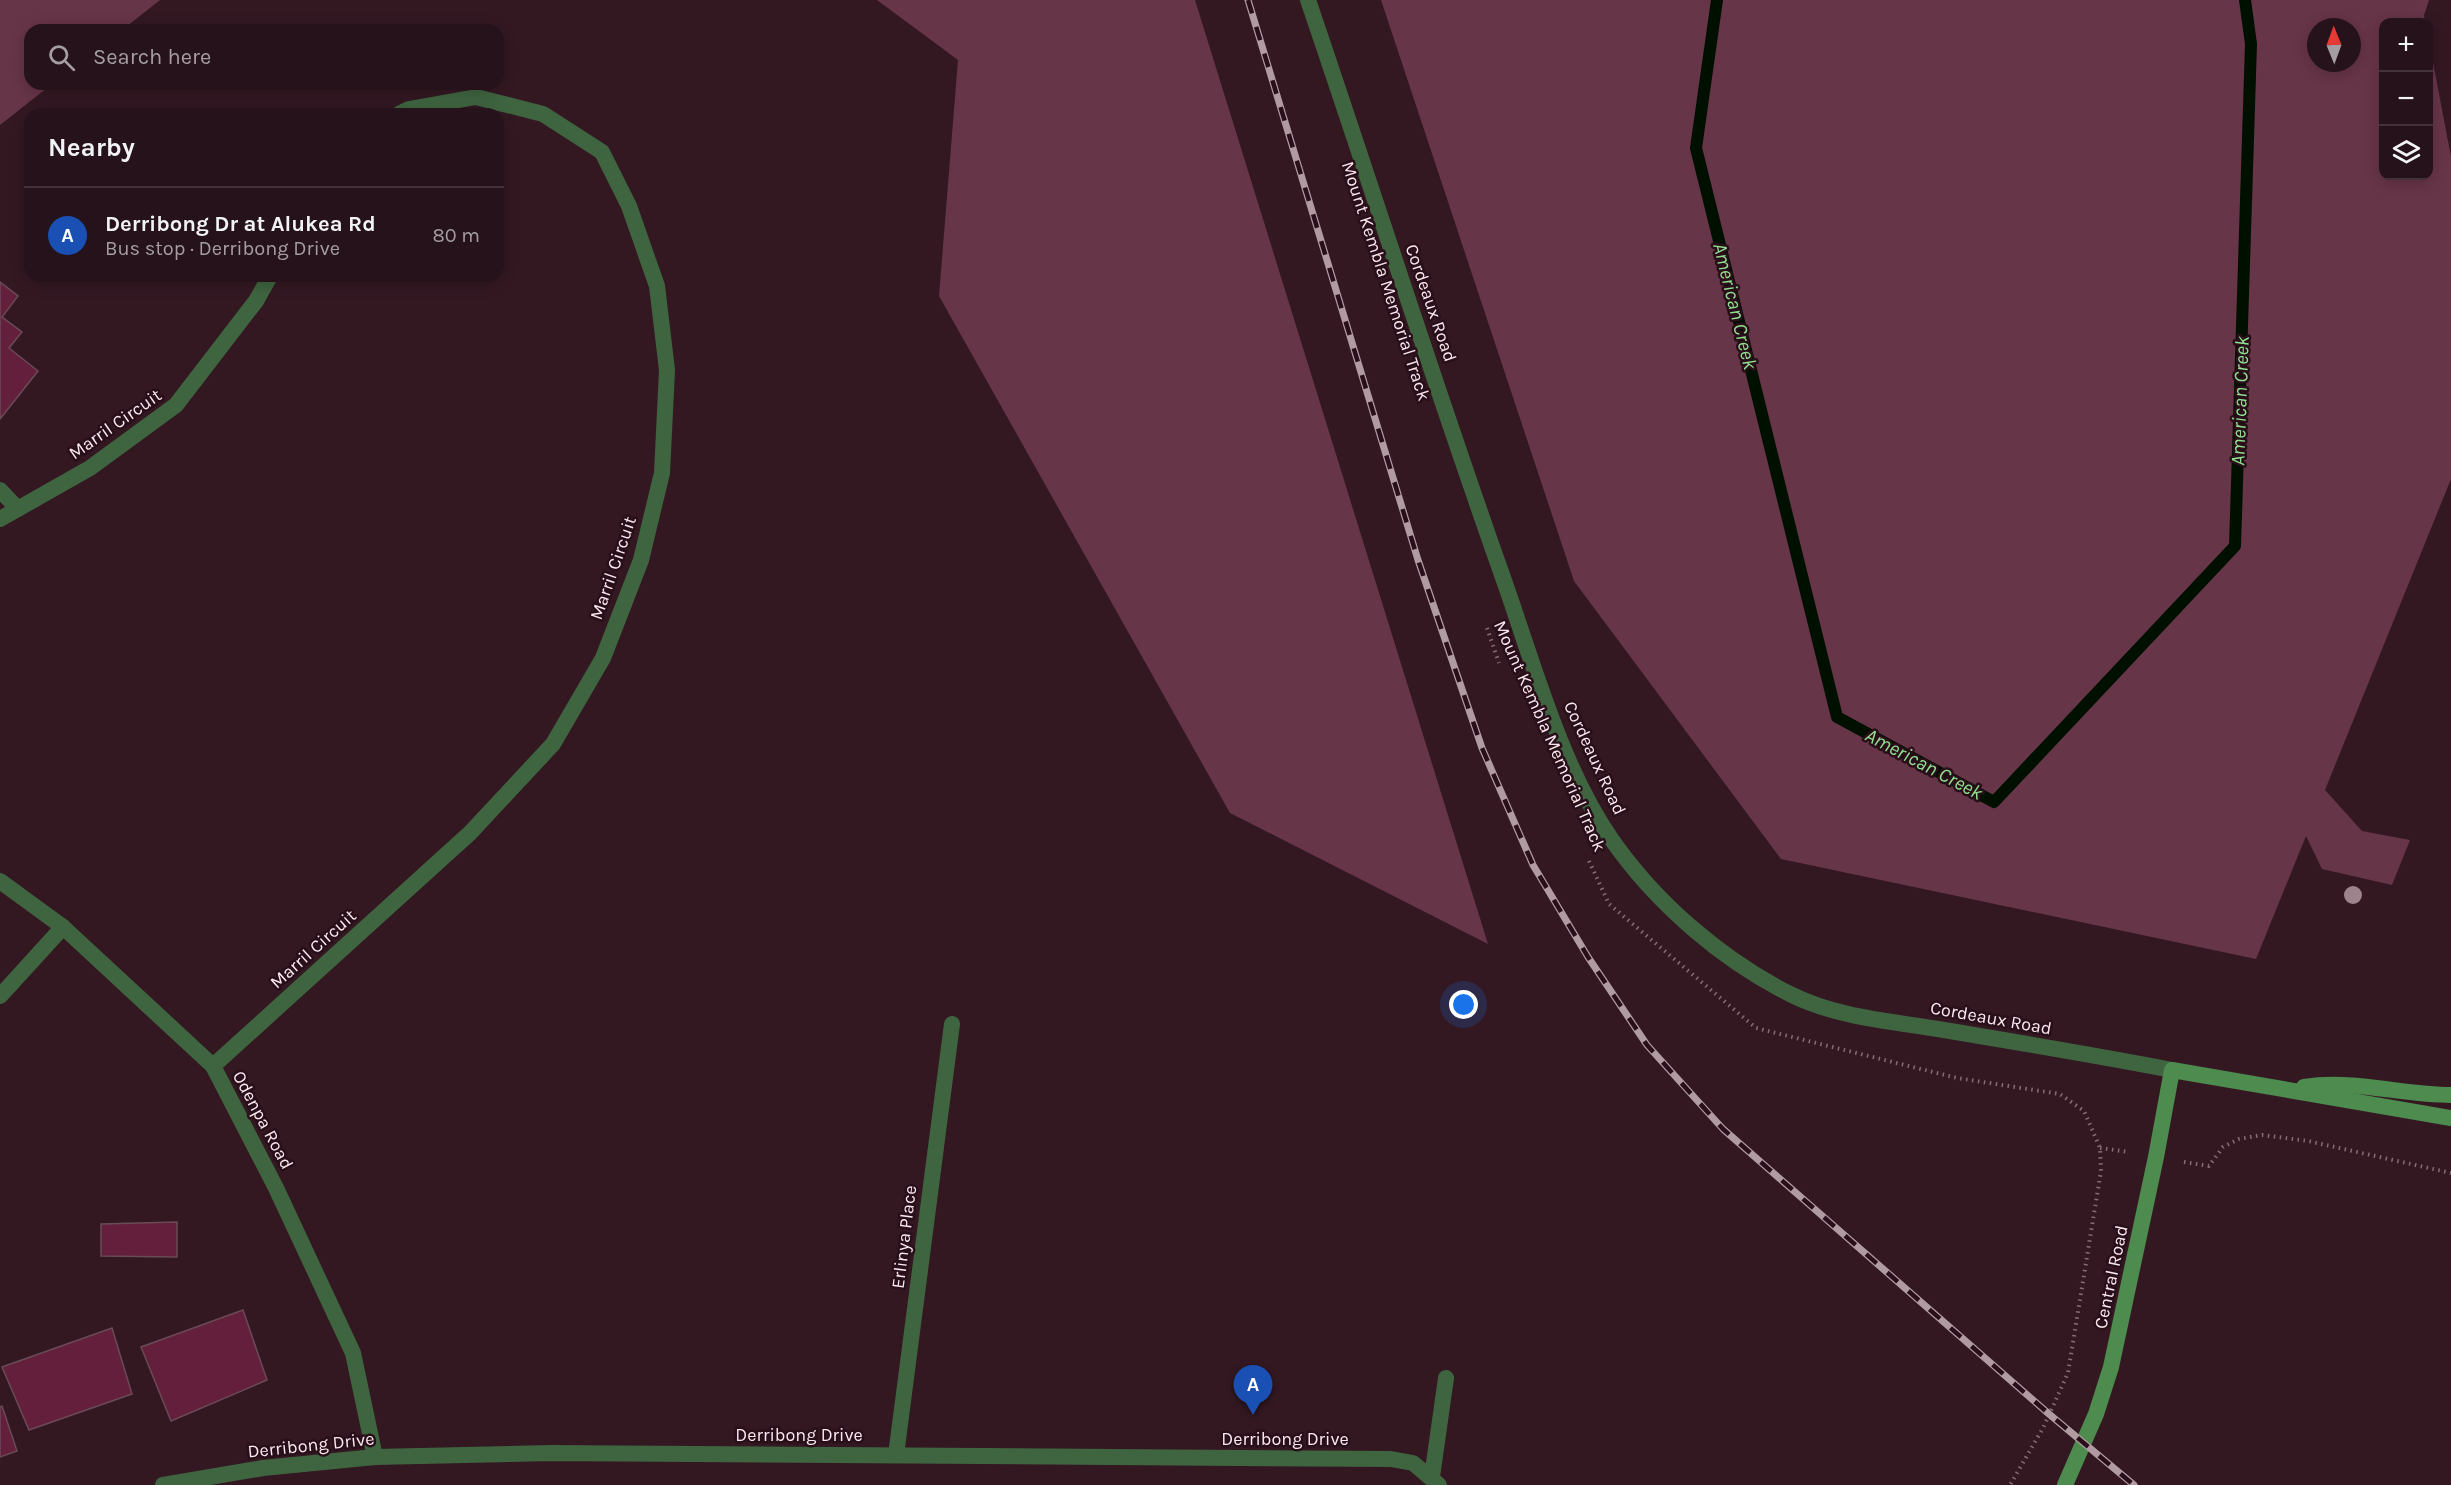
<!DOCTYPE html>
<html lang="en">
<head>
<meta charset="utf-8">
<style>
  :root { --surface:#26121a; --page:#2e1b23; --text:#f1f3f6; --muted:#a49ea2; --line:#423239; --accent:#63d468 }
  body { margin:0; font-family:Karla,sans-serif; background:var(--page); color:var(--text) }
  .controls { position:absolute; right:18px; top:18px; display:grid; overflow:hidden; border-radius:12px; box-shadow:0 3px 15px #0003 }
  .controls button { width:54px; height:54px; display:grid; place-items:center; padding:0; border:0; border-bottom:2px solid var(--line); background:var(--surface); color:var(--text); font:30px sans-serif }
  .compass { position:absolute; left:2307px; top:18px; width:54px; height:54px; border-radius:50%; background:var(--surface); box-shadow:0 3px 15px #0003; rotate:359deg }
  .you { position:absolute; left:1464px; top:1005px; width:21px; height:21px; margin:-15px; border:4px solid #fff; border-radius:50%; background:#1a73e8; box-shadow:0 0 0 9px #1a73e833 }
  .badge { display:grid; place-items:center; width:39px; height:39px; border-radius:50%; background:var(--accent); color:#fff; font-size:20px; font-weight:700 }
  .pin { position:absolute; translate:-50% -50px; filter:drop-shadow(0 2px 3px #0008) }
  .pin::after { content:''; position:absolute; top:32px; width:21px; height:18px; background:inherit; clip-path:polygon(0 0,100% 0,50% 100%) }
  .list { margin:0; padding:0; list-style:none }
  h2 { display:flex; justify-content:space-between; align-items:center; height:78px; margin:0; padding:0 24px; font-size:26px }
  h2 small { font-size:20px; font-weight:400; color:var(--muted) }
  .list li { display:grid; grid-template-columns:39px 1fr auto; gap:18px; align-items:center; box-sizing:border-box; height:96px; padding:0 24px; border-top:2px solid var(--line) }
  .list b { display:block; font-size:22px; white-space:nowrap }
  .list p { margin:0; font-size:20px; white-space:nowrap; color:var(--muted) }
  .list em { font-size:20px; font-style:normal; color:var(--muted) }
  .icon { flex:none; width:33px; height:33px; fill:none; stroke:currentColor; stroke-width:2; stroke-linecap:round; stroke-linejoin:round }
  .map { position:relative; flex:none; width:2451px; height:1485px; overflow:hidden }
  .search { position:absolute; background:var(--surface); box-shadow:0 3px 15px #0003; left:24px; top:24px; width:480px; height:66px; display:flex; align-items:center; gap:15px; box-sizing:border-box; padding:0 21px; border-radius:18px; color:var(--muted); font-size:22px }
  .panel { position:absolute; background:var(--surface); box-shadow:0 3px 15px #0003; left:24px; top:108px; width:480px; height:174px; border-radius:18px }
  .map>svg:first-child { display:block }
  .green { fill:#673548; fill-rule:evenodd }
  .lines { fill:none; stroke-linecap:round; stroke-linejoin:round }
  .stream { stroke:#001000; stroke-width:12 }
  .building { fill:#631f3c; stroke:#6a4b55; stroke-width:1.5 }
  .path { stroke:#856d76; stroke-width:4; stroke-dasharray:1.5 4.5; stroke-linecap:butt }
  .service { stroke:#3f6540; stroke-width:16 }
  .minor { stroke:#3f6540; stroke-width:16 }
  .tertiary { stroke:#3f6540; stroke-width:16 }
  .secondary { stroke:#4d8b4f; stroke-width:16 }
  .rail-casing { stroke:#b19ba2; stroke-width:7 }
  .rail { stroke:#280f19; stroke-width:4.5; stroke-dasharray:14; stroke-linecap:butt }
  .tree { fill:#9c838c }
  .labels { text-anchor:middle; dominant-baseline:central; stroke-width:5; stroke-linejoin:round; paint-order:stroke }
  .street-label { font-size:18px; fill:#fbe8ee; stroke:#280f19 }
  .water-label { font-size:20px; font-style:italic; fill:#91e091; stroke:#280f19 }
</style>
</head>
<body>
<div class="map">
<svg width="2451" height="1485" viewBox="0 0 2451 1485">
  <rect width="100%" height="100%" fill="#331822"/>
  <g class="green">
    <path d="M0 0H160L122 30H30V84H52L0 125Z"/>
    <path d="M877 0H1195L1488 944 1230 813 939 296 958 60Z"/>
    <path d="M1381 0H2429L2424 15 2425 22H2384V176H2428L2429 41 2451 157V479L2325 790 2362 831 2410 840 2392 885 2322 869 2306 836 2256 959 1781 859 1574 581ZM2316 27H2352V63H2316Z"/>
  </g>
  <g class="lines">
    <path class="stream" d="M1717 0 1696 148 1837 717 1994 802 2235 546 2251 44 2245 0"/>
  </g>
  <g class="building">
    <path d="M0 282 18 296 2 317 22 332 9 348 38 371 0 419Z"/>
    <path d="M177 1222V1257L101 1256V1224Z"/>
    <path d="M243 1310 267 1380 171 1421 141 1347Z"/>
    <path d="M112 1328 132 1394 29 1430 2 1367Z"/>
    <path d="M2 1406 17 1451 0 1457V1407Z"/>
  </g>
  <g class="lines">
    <g class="path">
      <path d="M1487 628 1499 663"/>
      <path d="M1589 861 1609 904 1756 1028 1957 1078 2060 1094 2084 1111 2100 1148 2101 1171 2068 1373 2043 1428 2010 1485"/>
      <path d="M2100 1148 2129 1152"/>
      <path d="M2184 1162 2209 1166 2223 1147 2239 1139 2262 1135 2308 1141 2451 1173"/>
    </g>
    <path class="service" d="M0 490 18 509"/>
    <g class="minor">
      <path d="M0 519 90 468 176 405 256 301 270 276"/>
      <path d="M0 881 63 927 213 1066 276 1188 353 1353 375 1457"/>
      <path d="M0 996 63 927"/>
      <path d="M213 1066 470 833 553 744 603 658 641 560 662 473 667 370 657 286 629 206 602 152 543 114 476 97 409 109 399 114"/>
      <path d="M896 1455 952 1024"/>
      <path d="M1432 1477 1446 1378"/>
      <path d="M163 1485 263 1468 375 1457 551 1453 1391 1459 1413 1463 1439 1485"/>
    </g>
    <path class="tertiary" d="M1308 0C1373 191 1434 383 1501 572 1532 658 1560 766 1612 840 1656 903 1722 960 1790 994 1835 1017 1889 1021 1938 1029 2016 1042 2094 1055 2172 1070"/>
    <g class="secondary">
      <path d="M2304 1087C2353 1079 2402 1095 2451 1095"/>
      <path d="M2065 1485 2096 1414 2111 1367 2156 1157 2172 1070 2451 1118"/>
    </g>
    <g class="rail-casing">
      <path id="rail" d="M1248 0 1418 560 1482 748 1533 865 1588 957 1647 1045 1723 1129 2049 1414 2134 1485"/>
    </g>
    <use href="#rail" class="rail"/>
  </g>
  <circle class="tree" cx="2353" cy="895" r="9"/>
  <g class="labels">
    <g class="street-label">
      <text transform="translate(1386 281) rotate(72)">Mount Kembla Memorial Track</text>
      <text transform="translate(1431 303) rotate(71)">Cordeaux Road</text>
      <text transform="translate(115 424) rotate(-35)">Marril Circuit</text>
      <text transform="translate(613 568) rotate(-71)">Marril Circuit</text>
      <text transform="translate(1550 736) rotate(66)">Mount Kembla Memorial Track</text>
      <text transform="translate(1595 758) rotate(65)">Cordeaux Road</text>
      <text transform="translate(313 949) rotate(-42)">Marril Circuit</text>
      <text transform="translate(1991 1018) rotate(10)">Cordeaux Road</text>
      <text transform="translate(263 1120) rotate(62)">Odenpa Road</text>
      <text transform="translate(904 1237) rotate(-83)">Erlinya Place</text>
      <text transform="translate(2111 1277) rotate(-78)">Central Road</text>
      <text x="799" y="1435">Derribong Drive</text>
      <text x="1285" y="1439">Derribong Drive</text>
      <text transform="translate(311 1445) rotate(-6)">Derribong Drive</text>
    </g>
    <g class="water-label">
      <text transform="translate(1735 306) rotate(76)">American Creek</text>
      <text transform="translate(2240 401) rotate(-88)">American Creek</text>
      <text transform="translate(1924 764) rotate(28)">American Creek</text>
    </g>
  </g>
</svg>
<div class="controls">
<button>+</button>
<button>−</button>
<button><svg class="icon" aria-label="layers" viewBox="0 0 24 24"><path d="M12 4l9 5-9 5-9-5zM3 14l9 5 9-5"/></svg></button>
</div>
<svg class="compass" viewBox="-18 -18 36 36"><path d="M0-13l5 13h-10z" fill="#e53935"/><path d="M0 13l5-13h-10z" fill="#a49ea2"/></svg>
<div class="you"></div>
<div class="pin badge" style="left:1253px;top:1415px;background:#1a4fb4">A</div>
<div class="search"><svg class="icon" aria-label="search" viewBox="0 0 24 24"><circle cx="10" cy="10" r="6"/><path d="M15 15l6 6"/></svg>Search here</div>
<section class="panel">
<h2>Nearby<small></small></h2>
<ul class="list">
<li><span class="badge" style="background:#1a4fb4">A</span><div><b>Derribong Dr at Alukea Rd</b><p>Bus stop · Derribong Drive</p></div><em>80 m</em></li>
</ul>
</section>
</div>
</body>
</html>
